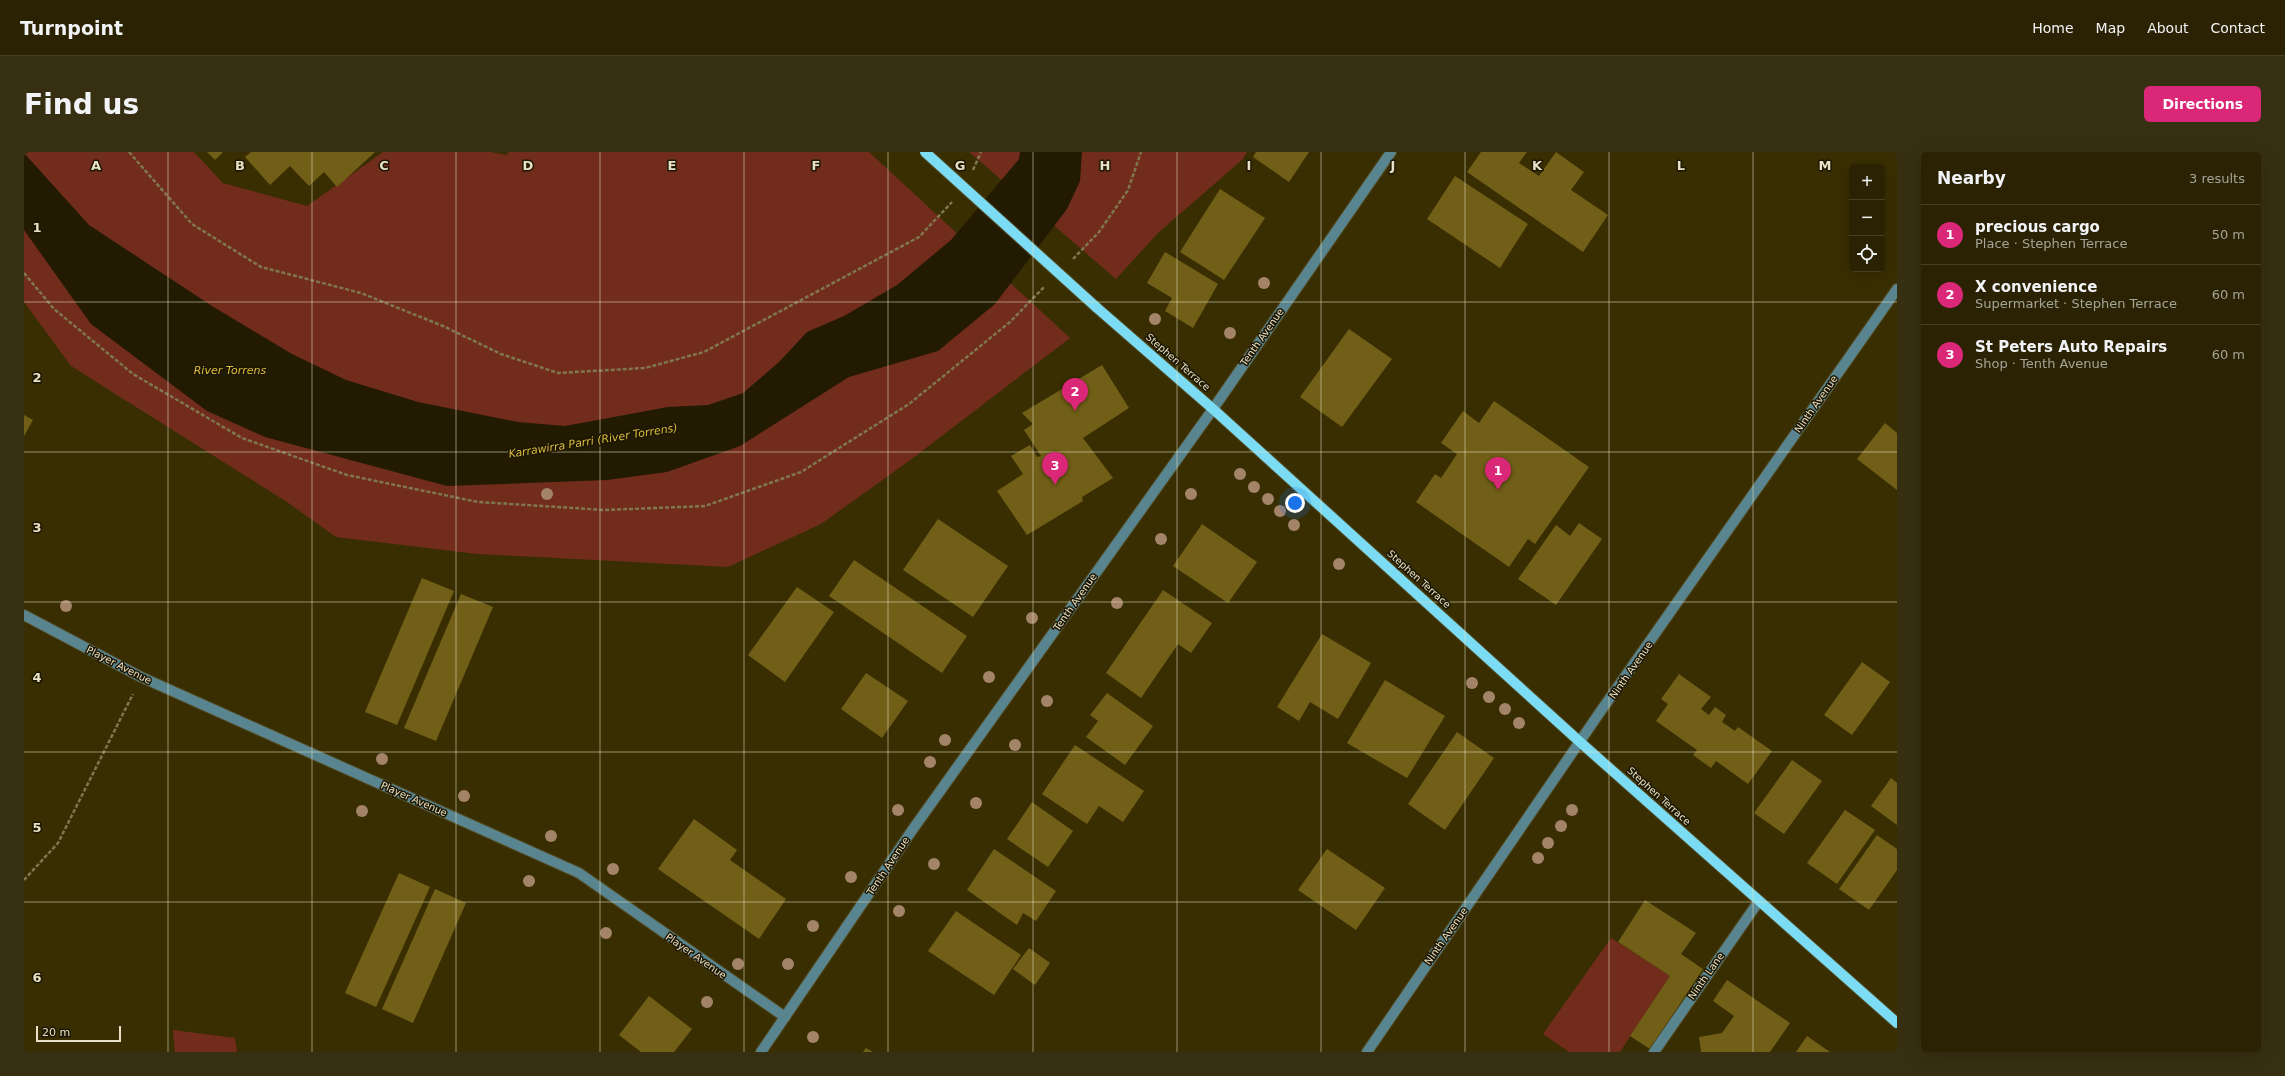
<!DOCTYPE html>
<html lang="en">
<head>
<meta charset="utf-8">
<style>
  :root { --surface:#2a2202; --page:#362f11; --text:#f1f3f6; --muted:#a5a499; --line:#463f24; --accent:#db2777 }
  body { margin:0; font-family:"DejaVu Sans",sans-serif; background:var(--page); color:var(--text) }
  .controls { position:absolute; right:12px; top:12px; display:grid; overflow:hidden; border-radius:6px; box-shadow:0 4px 16px #0002 }
  .controls button { width:36px; height:36px; display:grid; place-items:center; padding:0; border:0; border-bottom:1px solid var(--line); background:var(--surface); color:var(--text); font:20px sans-serif }
  .scale { position:absolute; left:12px; bottom:10px; width:85px; box-sizing:border-box; padding-left:4px; border:2px solid #e8e1c5; border-top:0; font-size:11px; line-height:14px; white-space:nowrap; color:#e8e1c5; -webkit-text-stroke:3px #1c1602; paint-order:stroke }
  .you { position:absolute; left:1271px; top:351px; width:14px; height:14px; margin:-10px; border:3px solid #fff; border-radius:50%; background:#1a73e8; box-shadow:0 0 0 6px #1a73e833 }
  .badge { display:grid; place-items:center; width:26px; height:26px; border-radius:50%; background:var(--accent); color:#fff; font-size:13px; font-weight:700 }
  .pin { position:absolute; translate:-50% -33px; filter:drop-shadow(0 1px 2px #0008) }
  .pin::after { content:''; position:absolute; top:21px; width:14px; height:12px; background:inherit; clip-path:polygon(0 0,100% 0,50% 100%) }
  .list { margin:0; padding:0; list-style:none }
  h2 { display:flex; justify-content:space-between; align-items:center; height:52px; margin:0; padding:0 16px; font-size:17px }
  h2 small { font-size:13px; font-weight:400; color:var(--muted) }
  .list li { display:grid; grid-template-columns:26px 1fr auto; gap:12px; align-items:center; box-sizing:border-box; height:60px; padding:0 16px; border-top:1px solid var(--line) }
  .list b { display:block; font-size:15px; white-space:nowrap }
  .list p { margin:0; font-size:13px; white-space:nowrap; color:var(--muted) }
  .list em { font-size:13px; font-style:normal; color:var(--muted) }
  .icon { flex:none; width:22px; height:22px; fill:none; stroke:currentColor; stroke-width:2; stroke-linecap:round; stroke-linejoin:round }
  .map { position:relative; flex:none; width:1873px; height:900px; overflow:hidden; border-radius:6px }
  header { display:flex; align-items:center; gap:24px; box-sizing:border-box; height:56px; padding:0 20px; background:var(--surface); border-bottom:1px solid var(--line) }
  header strong { font-size:19px }
  nav { display:flex; gap:22px; margin-inline-start:auto; font-size:14px }
  .intro { display:flex; align-items:center; justify-content:space-between; box-sizing:border-box; height:96px; padding:0 24px }
  h1 { margin:0; font-size:28px }
  .button { padding:10px 18px; border-radius:6px; background:var(--accent); color:#fff; font-size:14px; font-weight:700 }
  main { display:flex; gap:24px; padding:0 24px }
  aside { flex:1; background:var(--surface); border-radius:6px; box-shadow:0 4px 16px #0002 }
  .map>svg:first-child { display:block }
  .green { fill:#712c1c }
  .water { fill:#221b01 }
  .building { fill:#715f17 }
  .lines { fill:none; stroke-linecap:round; stroke-linejoin:round }
  .minor-casing { stroke:#544b21; stroke-width:12 }
  .major-casing { stroke:#544b21; stroke-width:12 }
  .path { stroke:#807751; stroke-width:2.5; stroke-dasharray:4 2; stroke-linecap:butt }
  .minor { stroke:#598590; stroke-width:10 }
  .major { stroke:#7cdcf3; stroke-width:10 }
  .major-bridge-casing { stroke:#544b21; stroke-width:12; stroke-linecap:butt }
  .major-bridge { stroke:#7cdcf3; stroke-width:10 }
  .tree { fill:#a38469 }
  .grid { fill:none; stroke:#e8e1c5; stroke-width:1; stroke-opacity:0.55 }
  .labels { text-anchor:middle; dominant-baseline:central; stroke-width:3; stroke-linejoin:round; paint-order:stroke }
  .street-label { font-size:10px; fill:#e8e1c5; stroke:#1c1602 }
  .water-label { font-size:11px; font-style:italic; fill:#dcbd3f; stroke:#1c1602 }
  .grid-label { font-size:13px; text-anchor:middle; font-weight:bold; fill:#e8e1c5; stroke:#1c1602; stroke-width:3; stroke-linejoin:round; paint-order:stroke }
</style>
</head>
<body>
<header>
<strong>Turnpoint</strong>
<nav><a>Home</a><a>Map</a><a>About</a><a>Contact</a></nav>
</header>
<div class="intro"><h1>Find us</h1><a class="button">Directions</a></div>
<main>
<div class="map">
<svg width="1873" height="900" viewBox="0 0 1873 900">
  <rect width="100%" height="100%" fill="#382e02"/>
  <g class="green">
    <path d="M0 0H170L199 31 283 54 359 0H467L482 3 485 0H845L1046 186 885 309 797 372 704 415 453 402 312 385 263 350 47 214 0 150Z"/>
    <path d="M945 0H1223L1219 7 1134 81 1092 127Z"/>
    <path d="M1587 786 1646 824 1596 900H1545L1519 882Z"/>
    <path d="M149 878 211 886 213 900H151Z"/>
  </g>
  <path class="water" d="M996 0H1058L1056 29 1043 57 971 152 914 199 825 225 716 294 643 320 583 328 423 334 241 285 183 259 67 172 0 78V1L65 73 188 154 268 202 322 228 394 250 494 270 541 274 644 255 684 253 719 241 755 210 783 180 820 164 873 133 927 88 995 7Z"/>
  <g class="building">
    <path d="M183 0H199L191 8Z"/>
    <path d="M227 0H351L313 35 300 20 285 34 266 14 246 33 221 5Z"/>
    <path d="M1232 0H1285L1265 30 1229 5Z"/>
    <path d="M1457 0H1503L1495 11 1515 24 1532 0 1560 20 1547 38 1584 63 1559 100 1443 20Z"/>
    <path d="M1431 24 1504 72 1476 116 1403 67Z"/>
    <path d="M1196 37 1241 66 1200 128 1156 100Z"/>
    <path d="M1141 100 1194 132 1169 176 1141 159 1148 146 1123 131Z"/>
    <path d="M1325 177 1368 207 1318 275 1276 245Z"/>
    <path d="M1078 213 1105 256 1059 286 1089 326 1058 345 1059 349 1003 383 973 339 999 322 987 304 1006 293 1013 305 1017 304 1000 278 1009 272 998 261Z"/>
    <path d="M1470 249 1565 315 1511 392 1504 387 1485 415 1392 350 1411 322 1417 326 1433 302 1417 291 1439 259 1455 271Z"/>
    <path d="M0 263 9 268 0 284Z"/>
    <path d="M1861 271 1873 281V338L1833 307Z"/>
    <path d="M914 367 984 414 949 465 879 418Z"/>
    <path d="M1555 371 1578 387 1532 453 1494 427 1532 373 1546 384Z"/>
    <path d="M1178 372 1233 410 1204 451 1149 414Z"/>
    <path d="M830 408 943 484 918 521 805 444Z"/>
    <path d="M398 426 430 439 373 573 341 560Z"/>
    <path d="M773 435 810 460 761 530 724 503Z"/>
    <path d="M1139 438 1188 471 1167 501 1154 492 1117 546 1082 521Z"/>
    <path d="M437 442 469 455 412 589 380 576Z"/>
    <path d="M1298 482 1347 511 1314 567 1286 550 1275 569 1253 555Z"/>
    <path d="M1838 510 1866 530 1828 583 1800 563Z"/>
    <path d="M842 521 884 549 858 586 817 557Z"/>
    <path d="M1655 522 1687 545 1677 557 1685 563 1691 555 1702 563 1698 570 1711 579 1714 575 1748 599 1724 632 1692 609 1687 616 1669 603 1673 598 1632 569 1644 552 1637 547Z"/>
    <path d="M1361 528 1421 564 1383 626 1323 591Z"/>
    <path d="M1083 541 1129 574 1101 613 1062 585 1074 569 1066 563Z"/>
    <path d="M1433 580 1470 606 1421 678 1384 652Z"/>
    <path d="M1051 593 1120 639 1099 670 1075 654 1063 672 1018 642Z"/>
    <path d="M1768 608 1798 629 1760 682 1730 661Z"/>
    <path d="M1867 626 1873 631V673L1847 654Z"/>
    <path d="M1008 650 1049 679 1024 715 983 687Z"/>
    <path d="M1821 658 1851 678 1813 732 1783 711Z"/>
    <path d="M670 667 713 698 706 708 762 747 735 787 634 717Z"/>
    <path d="M1853 683 1873 697V718L1845 758 1815 737Z"/>
    <path d="M970 697 1032 739 1012 769 999 761 993 773 943 738Z"/>
    <path d="M1303 697 1361 736 1332 778 1274 738Z"/>
    <path d="M375 721 406 735 352 855 321 841Z"/>
    <path d="M411 737 442 751 389 871 358 857Z"/>
    <path d="M1621 748 1672 781 1657 802 1679 817 1626 897 1606 884 1646 824 1594 790Z"/>
    <path d="M932 759 997 803 970 843 904 799Z"/>
    <path d="M1005 796 1026 811 1011 833 989 817Z"/>
    <path d="M1703 828 1766 871 1746 900H1677L1675 885 1698 881 1710 864 1689 849Z"/>
    <path d="M625 844 668 877 650 900H617L595 883Z"/>
    <path d="M1783 884 1806 900H1772Z"/>
    <path d="M842 896 849 900H839Z"/>
  </g>
  <g class="lines">
    <g class="minor-casing">
      <g id="minor">
        <path d="M0 463 117 525 555 721 761 865"/>
        <path d="M737 900 889 677 1189 257 1367 0"/>
        <path d="M1343 900 1574 563 1873 137"/>
        <path d="M1630 900 1735 749"/>
      </g>
    </g>
    <g class="major-casing">
      <path id="major" d="M1072 155 1189 257 1556 590 1873 871"/>
    </g>
    <g class="path">
      <path d="M105 0 168 72 237 115 337 141 419 174 477 202 534 221 621 216 680 200 895 85 928 50"/>
      <path d="M949 18 957 0"/>
      <path d="M1049 107 1075 80 1104 38 1117 0"/>
      <path d="M0 121 30 157 109 222 218 286 323 323 454 350 581 358 681 354 777 320 885 252 986 170 1021 134"/>
      <path d="M0 728 34 691 109 542"/>
    </g>
    <use href="#minor" class="minor"/>
    <use href="#major" class="major"/>
    <g class="major-bridge-casing">
      <path id="major-bridge" d="M901 0 1072 155"/>
    </g>
    <use href="#major-bridge" class="major-bridge"/>
  </g>
  <g class="tree">
    <circle cx="1240" cy="131" r="6"/>
    <circle cx="1131" cy="167" r="6"/>
    <circle cx="1206" cy="181" r="6"/>
    <circle cx="1216" cy="322" r="6"/>
    <circle cx="1230" cy="335" r="6"/>
    <circle cx="523" cy="342" r="6"/>
    <circle cx="1167" cy="342" r="6"/>
    <circle cx="1244" cy="347" r="6"/>
    <circle cx="1256" cy="359" r="6"/>
    <circle cx="1270" cy="373" r="6"/>
    <circle cx="1137" cy="387" r="6"/>
    <circle cx="1315" cy="412" r="6"/>
    <circle cx="1093" cy="451" r="6"/>
    <circle cx="42" cy="454" r="6"/>
    <circle cx="1008" cy="466" r="6"/>
    <circle cx="965" cy="525" r="6"/>
    <circle cx="1448" cy="531" r="6"/>
    <circle cx="1465" cy="545" r="6"/>
    <circle cx="1023" cy="549" r="6"/>
    <circle cx="1481" cy="557" r="6"/>
    <circle cx="1495" cy="571" r="6"/>
    <circle cx="921" cy="588" r="6"/>
    <circle cx="991" cy="593" r="6"/>
    <circle cx="358" cy="607" r="6"/>
    <circle cx="906" cy="610" r="6"/>
    <circle cx="440" cy="644" r="6"/>
    <circle cx="952" cy="651" r="6"/>
    <circle cx="874" cy="658" r="6"/>
    <circle cx="1548" cy="658" r="6"/>
    <circle cx="338" cy="659" r="6"/>
    <circle cx="1537" cy="674" r="6"/>
    <circle cx="527" cy="684" r="6"/>
    <circle cx="1524" cy="691" r="6"/>
    <circle cx="1514" cy="706" r="6"/>
    <circle cx="910" cy="712" r="6"/>
    <circle cx="589" cy="717" r="6"/>
    <circle cx="827" cy="725" r="6"/>
    <circle cx="505" cy="729" r="6"/>
    <circle cx="875" cy="759" r="6"/>
    <circle cx="789" cy="774" r="6"/>
    <circle cx="582" cy="781" r="6"/>
    <circle cx="714" cy="812" r="6"/>
    <circle cx="764" cy="812" r="6"/>
    <circle cx="683" cy="850" r="6"/>
    <circle cx="789" cy="885" r="6"/>
  </g>
  <path class="grid" d="M144 0V900M288 0V900M432 0V900M576 0V900M720 0V900M864 0V900M1009 0V900M1153 0V900M1297 0V900M1441 0V900M1585 0V900M1729 0V900M0 150H1873M0 300H1873M0 450H1873M0 600H1873M0 750H1873"/>
  <g class="labels">
    <g class="street-label">
      <text transform="translate(1238 185) rotate(-55)">Tenth Avenue</text>
      <text transform="translate(1154 210) rotate(41)">Stephen Terrace</text>
      <text transform="translate(1792 252) rotate(-55)">Ninth Avenue</text>
      <text transform="translate(1395 427) rotate(42)">Stephen Terrace</text>
      <text transform="translate(1051 450) rotate(-55)">Tenth Avenue</text>
      <text transform="translate(95 513) rotate(27)">Player Avenue</text>
      <text transform="translate(1607 518) rotate(-55)">Ninth Avenue</text>
      <text transform="translate(1635 644) rotate(42)">Stephen Terrace</text>
      <text transform="translate(390 647) rotate(24)">Player Avenue</text>
      <text transform="translate(864 714) rotate(-56)">Tenth Avenue</text>
      <text transform="translate(1422 784) rotate(-55)">Ninth Avenue</text>
      <text transform="translate(672 804) rotate(35)">Player Avenue</text>
      <text transform="translate(1682 824) rotate(-55)">Ninth Lane</text>
    </g>
    <g class="water-label">
      <text x="206" y="218">River Torrens</text>
      <text transform="translate(569 289) rotate(-9)">Karrawirra Parri (River Torrens)</text>
    </g>
  </g>
  <g class="grid-label">
    <text x="72" y="18">A</text>
    <text x="216" y="18">B</text>
    <text x="360" y="18">C</text>
    <text x="504" y="18">D</text>
    <text x="648" y="18">E</text>
    <text x="792" y="18">F</text>
    <text x="936" y="18">G</text>
    <text x="1081" y="18">H</text>
    <text x="1225" y="18">I</text>
    <text x="1369" y="18">J</text>
    <text x="1513" y="18">K</text>
    <text x="1657" y="18">L</text>
    <text x="1801" y="18">M</text>
    <text x="13" y="80">1</text>
    <text x="13" y="230">2</text>
    <text x="13" y="380">3</text>
    <text x="13" y="530">4</text>
    <text x="13" y="680">5</text>
    <text x="13" y="830">6</text>
  </g>
</svg>
<div class="controls">
<button>+</button>
<button>−</button>
<button><svg class="icon" aria-label="locate" viewBox="0 0 24 24"><circle cx="12" cy="12" r="6"/><path d="M12 2v4M12 18v4M2 12h4M18 12h4"/></svg></button>
</div>
<div class="scale">20 m</div>
<div class="you"></div>
<div class="pin badge" style="left:1474px;top:338px">1</div>
<div class="pin badge" style="left:1051px;top:259px">2</div>
<div class="pin badge" style="left:1031px;top:333px">3</div>
</div>
<aside>
<h2>Nearby<small>3 results</small></h2>
<ul class="list">
<li><span class="badge">1</span><div><b>precious cargo</b><p>Place · Stephen Terrace</p></div><em>50 m</em></li>
<li><span class="badge">2</span><div><b>X convenience</b><p>Supermarket · Stephen Terrace</p></div><em>60 m</em></li>
<li><span class="badge">3</span><div><b>St Peters Auto Repairs</b><p>Shop · Tenth Avenue</p></div><em>60 m</em></li>
</ul>
</aside>
</main>
</body>
</html>
